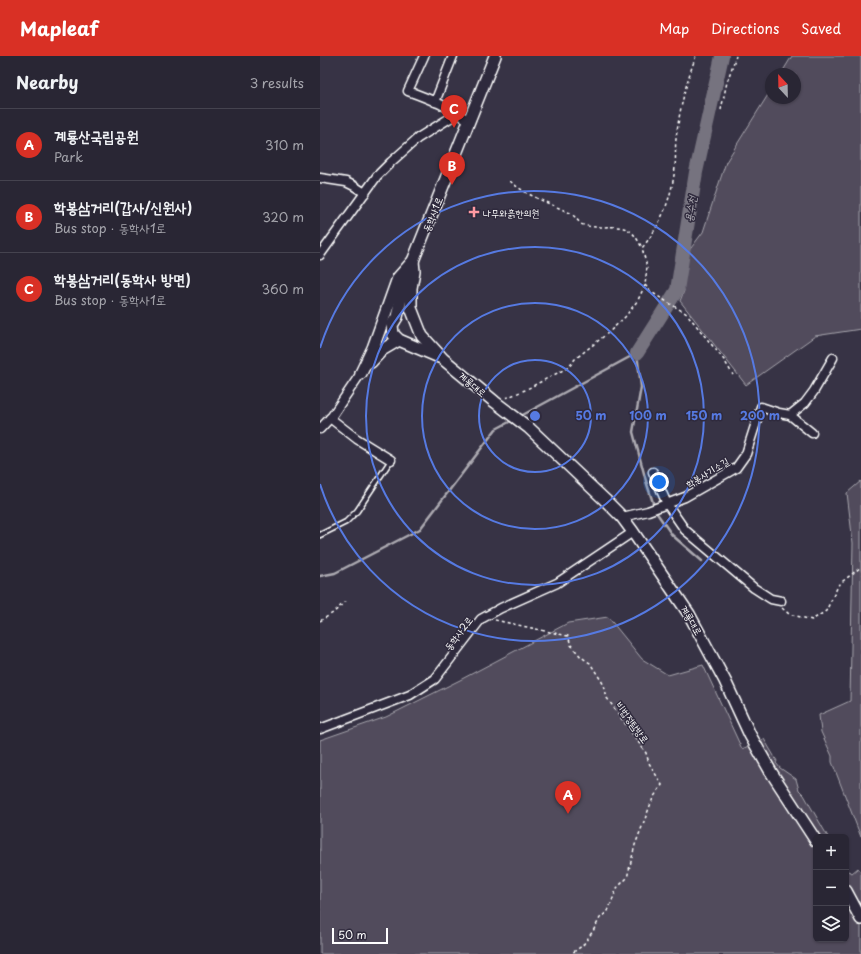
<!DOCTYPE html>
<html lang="en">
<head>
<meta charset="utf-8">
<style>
  :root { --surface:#292634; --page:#353240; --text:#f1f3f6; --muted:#a5a5ac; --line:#45434f; --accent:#d93025 }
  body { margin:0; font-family:"Playpen Sans","Poor Story",sans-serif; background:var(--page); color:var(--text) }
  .controls { position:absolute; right:12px; bottom:12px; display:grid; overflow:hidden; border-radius:6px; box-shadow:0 1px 3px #0004 }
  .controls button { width:36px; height:36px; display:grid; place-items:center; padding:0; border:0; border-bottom:1px solid var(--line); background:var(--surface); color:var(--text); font:20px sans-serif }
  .compass { position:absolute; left:445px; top:12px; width:36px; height:36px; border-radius:50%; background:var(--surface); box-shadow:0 1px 3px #0004; rotate:338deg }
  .scale { position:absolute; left:12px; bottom:10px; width:56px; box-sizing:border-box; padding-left:4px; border:2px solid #fff; border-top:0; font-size:11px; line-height:14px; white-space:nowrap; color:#fff; -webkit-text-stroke:3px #2f2a3d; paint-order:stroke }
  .you { position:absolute; left:339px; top:426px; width:14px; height:14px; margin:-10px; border:3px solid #fff; border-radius:50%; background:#1a73e8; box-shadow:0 0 0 6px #1a73e833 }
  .badge { display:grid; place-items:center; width:26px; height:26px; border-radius:50%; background:var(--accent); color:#fff; font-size:13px; font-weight:700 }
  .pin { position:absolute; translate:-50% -33px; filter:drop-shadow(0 1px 2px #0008) }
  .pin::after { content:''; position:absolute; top:21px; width:14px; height:12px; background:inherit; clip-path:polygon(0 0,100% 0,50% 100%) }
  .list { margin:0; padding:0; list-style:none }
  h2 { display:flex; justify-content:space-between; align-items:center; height:52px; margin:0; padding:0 16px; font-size:17px }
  h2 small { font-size:13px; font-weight:400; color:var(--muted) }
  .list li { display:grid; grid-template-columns:26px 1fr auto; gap:12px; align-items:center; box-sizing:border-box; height:72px; padding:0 16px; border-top:1px solid var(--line) }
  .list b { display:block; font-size:15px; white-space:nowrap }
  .list p { margin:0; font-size:13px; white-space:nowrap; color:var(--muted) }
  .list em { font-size:13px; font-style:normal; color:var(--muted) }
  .icon { flex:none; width:22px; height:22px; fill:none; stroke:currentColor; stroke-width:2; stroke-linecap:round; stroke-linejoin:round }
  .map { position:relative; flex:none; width:541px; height:898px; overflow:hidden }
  header { display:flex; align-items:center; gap:24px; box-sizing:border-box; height:56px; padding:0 20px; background:var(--accent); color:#fff }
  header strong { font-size:19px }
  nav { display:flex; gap:22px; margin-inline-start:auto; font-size:14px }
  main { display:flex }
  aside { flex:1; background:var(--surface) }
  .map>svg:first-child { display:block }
  .green { fill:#514c5c; stroke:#a8a6ae }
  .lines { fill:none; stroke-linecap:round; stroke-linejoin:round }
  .stream { stroke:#adabb2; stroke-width:2.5 }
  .river { stroke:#76737f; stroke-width:14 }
  .lane-casing { stroke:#fff; stroke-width:7 }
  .street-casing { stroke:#fff; stroke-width:11 }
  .secondary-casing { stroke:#fff; stroke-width:14 }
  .path { stroke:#fff; stroke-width:1.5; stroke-dasharray:3 3; stroke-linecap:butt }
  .lane { stroke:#2f2a3d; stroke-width:4 }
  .street { stroke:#2f2a3d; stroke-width:8 }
  .secondary { stroke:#2f2a3d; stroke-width:11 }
  .ring { fill:none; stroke:#567ae2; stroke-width:2 }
  .poi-dot { fill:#ff9aa2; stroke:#2f2a3d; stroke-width:1.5 }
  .labels { text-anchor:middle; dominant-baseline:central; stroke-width:3; stroke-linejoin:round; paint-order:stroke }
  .poi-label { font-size:10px; fill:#fff; stroke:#2f2a3d; text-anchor:start }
  .street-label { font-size:10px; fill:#fff; stroke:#2f2a3d }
  .water-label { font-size:11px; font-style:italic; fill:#b4b2b9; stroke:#2f2a3d }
  .centre { fill:#567ae2; stroke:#2f2a3d; stroke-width:2 }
  .ring-label { font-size:12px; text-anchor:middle; font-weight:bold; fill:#567ae2; stroke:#2f2a3d; stroke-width:3; stroke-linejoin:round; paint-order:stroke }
</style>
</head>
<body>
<header>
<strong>Mapleaf</strong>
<nav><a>Map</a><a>Directions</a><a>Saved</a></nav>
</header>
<main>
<aside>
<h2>Nearby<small>3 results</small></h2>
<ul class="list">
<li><span class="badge">A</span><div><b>계룡산국립공원</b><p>Park</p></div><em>310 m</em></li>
<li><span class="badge">B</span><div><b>학봉삼거리(갑사/신원사)</b><p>Bus stop · 동학사1로</p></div><em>320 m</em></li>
<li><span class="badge">C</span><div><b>학봉삼거리(동학사 방면)</b><p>Bus stop · 동학사1로</p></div><em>360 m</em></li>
</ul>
</aside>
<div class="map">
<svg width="541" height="898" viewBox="0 0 541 898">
  <rect width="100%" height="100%" fill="#373345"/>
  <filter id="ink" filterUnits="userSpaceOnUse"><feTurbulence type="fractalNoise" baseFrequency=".025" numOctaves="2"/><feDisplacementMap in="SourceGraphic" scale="8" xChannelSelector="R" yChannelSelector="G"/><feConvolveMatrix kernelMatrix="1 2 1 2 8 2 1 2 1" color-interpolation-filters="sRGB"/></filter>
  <g filter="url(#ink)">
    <g class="green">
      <path d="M472 0H541V273L495 280 426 329 360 245 364 235 362 219 364 205 368 196 383 176 406 106 451 34V42H475V18H461Z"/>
      <path d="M541 425V781L512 706V700L501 676 499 659 530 645 533 487 527 437Z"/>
      <path d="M288 561 322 603 348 619 383 609 422 693 444 683 457 705 456 707 460 712 476 723 479 734 484 739 508 781H496V883H526V813L532 817 538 812 541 816V898H0V684L66 661 140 624 248 567Z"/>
    </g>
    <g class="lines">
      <g class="stream">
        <path d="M199 361 317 297 321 331 313 376 326 425 336 456 352 479 382 505"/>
        <path d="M0 520 15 517 100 473 176 373 193 364"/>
      </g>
      <path class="river" d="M317 297 357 234 376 116 402 0"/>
      <g class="lane-casing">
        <path id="lane" d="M0 479 26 466 37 455 71 404"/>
      </g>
      <g class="street-casing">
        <g id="street">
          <path d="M104 0 88 35C110 43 130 51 149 65"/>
          <path d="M115 46 133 0"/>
          <path d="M0 122 26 126 34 130 45 137"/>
          <path d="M0 199 57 120 71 106 98 82 138 57"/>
          <path d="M470 359 485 347 494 335 513 302"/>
          <path d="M10 362 37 383 71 404"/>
          <path d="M0 373 12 360 41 317"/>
          <path d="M333 416 347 448 365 474 434 532 451 543 461 545"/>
          <path d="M302 461 328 455 365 441 416 412 426 398 441 351 459 357 470 359 492 377"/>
          <path d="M0 673 90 639 115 623 161 563 181 552 237 527 313 476"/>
        </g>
      </g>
      <g class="secondary-casing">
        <g id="secondary">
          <path d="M93 205 94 215 91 232V252L102 280 123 303 175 346 209 372 285 444 302 461 313 476 369 558 405 625 430 679 451 716 496 785"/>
          <path d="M86 218 77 261 72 269 73 278 79 284 119 301"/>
          <path d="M51 306 62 294 79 284"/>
          <path d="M41 317 53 292 78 222 93 205 175 0"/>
          <path d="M526 835 541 863"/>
        </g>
      </g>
      <g class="path">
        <path d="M401 54 407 26 416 0"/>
        <path d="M190 125C207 140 229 147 250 157 255 160 257 164 261 168 265 170 272 171 276 171 302 171 310 167 322 192"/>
        <path d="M325 229 331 236 367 258 404 304 413 319"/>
        <path d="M186 342 205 334 249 311 255 303 288 277 305 261 318 244 325 229 327 211 322 192C341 169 352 141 355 111 356 102 355 93 356 83 359 56 366 26 376 0"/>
        <path d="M462 552 469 558 492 564 506 555 519 528 541 511"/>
        <path d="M175 564 248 580 251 589 261 601 270 607 284 629 287 642 326 697 329 707 342 729 333 742 315 789 307 822 297 832 288 855 280 862 273 875 263 889 251 898"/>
        <path d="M0 565 13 557 27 544"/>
      </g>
      <use href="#lane" class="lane"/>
      <use href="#street" class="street"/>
      <use href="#secondary" class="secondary"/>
    </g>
  </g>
  <g class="ring">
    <circle cx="215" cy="360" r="56"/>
    <circle cx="215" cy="360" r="113"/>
    <circle cx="215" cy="360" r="169"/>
    <path d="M0 292A225 225 0 1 1 0 428"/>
  </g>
  <path class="poi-dot" d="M152 150h4v4h4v4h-4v4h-4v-4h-4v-4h4z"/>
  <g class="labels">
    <g class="poi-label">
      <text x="163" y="156">나무와흙한의원</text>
    </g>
    <g class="street-label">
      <text transform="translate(112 158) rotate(-68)">동학사1로</text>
      <text transform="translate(153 328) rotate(40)">계룡대로</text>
      <text transform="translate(387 416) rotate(-31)">학봉사기소길</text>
      <text transform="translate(372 564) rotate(60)">계룡대로</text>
      <text transform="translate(138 577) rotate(-53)">동학사2로</text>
      <text transform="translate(313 666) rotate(54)">비법정탐방로</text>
    </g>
    <g class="water-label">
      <text transform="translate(370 153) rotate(-81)">용수천</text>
    </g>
  </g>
  <circle cx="215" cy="360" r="6" class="centre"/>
  <g class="ring-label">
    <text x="271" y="364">50 m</text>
    <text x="328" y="364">100 m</text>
    <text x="384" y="364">150 m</text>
    <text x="440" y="364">200 m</text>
  </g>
</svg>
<div class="controls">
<button>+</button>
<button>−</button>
<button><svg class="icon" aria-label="layers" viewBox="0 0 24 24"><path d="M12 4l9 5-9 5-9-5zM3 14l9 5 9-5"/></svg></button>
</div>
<svg class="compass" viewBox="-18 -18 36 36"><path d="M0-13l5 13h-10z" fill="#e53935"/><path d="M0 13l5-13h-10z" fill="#a5a5ac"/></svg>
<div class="scale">50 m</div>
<div class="you"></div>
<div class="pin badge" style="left:248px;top:758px">A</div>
<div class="pin badge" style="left:132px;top:129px">B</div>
<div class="pin badge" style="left:134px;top:72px">C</div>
</div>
</main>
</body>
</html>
